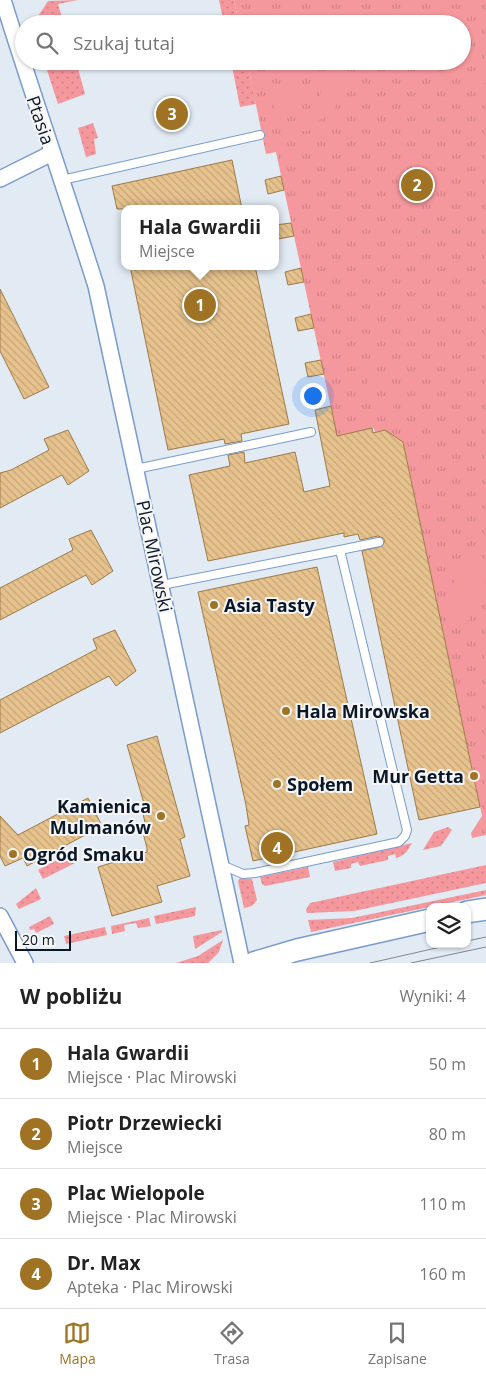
<!DOCTYPE html>
<html lang="pl">
<head>
<meta charset="utf-8">
<style>
  :root { --surface:#fff; --page:#f6f6f6; --text:#222; --muted:#767676; --line:#e0e0e0; --accent:#a07224 }
  body { margin:0; font-family:"Open Sans",sans-serif; background:var(--page); color:var(--text) }
  .controls { position:absolute; right:15px; bottom:15px; display:grid; overflow:hidden; border-radius:10px; box-shadow:0 1px 4px #0004 }
  .controls button { width:45px; height:45px; display:grid; place-items:center; padding:0; border:0; border-bottom:1px solid var(--line); background:var(--surface); color:var(--text); font:25px sans-serif }
  .scale { position:absolute; left:15px; bottom:12px; width:56px; box-sizing:border-box; padding-left:5px; border:2px solid #0a1729; border-top:0; font-size:14px; line-height:18px; white-space:nowrap; color:#0a1729; -webkit-text-stroke:4px #f6f6f6; paint-order:stroke }
  .you { position:absolute; left:312px; top:395px; width:18px; height:18px; margin:-12px; border:4px solid #fff; border-radius:50%; background:#1a73e8; box-shadow:0 0 0 8px #1a73e833 }
  .badge { display:grid; place-items:center; width:32px; height:32px; border-radius:50%; background:var(--accent); color:#fff; font-size:16px; font-weight:700 }
  .pin { position:absolute; translate:-50% -50%; border:2px solid #fff; box-shadow:0 1px 5px #0006 }
  .popup { position:absolute; left:121px; top:205px; width:158px; height:65px; box-sizing:border-box; display:grid; place-content:center; border-radius:10px; background:var(--surface); filter:drop-shadow(0 1px 4px #0005); font-size:16px; white-space:nowrap; color:var(--muted) }
  .popup b { font-size:19px; color:var(--text) }
  .popup::after { content:''; position:absolute; left:50%; top:100%; margin-left:-10px; border:10px solid transparent; border-top-color:var(--surface) }
  .list { margin:0; padding:0; list-style:none }
  h2 { display:flex; justify-content:space-between; align-items:center; height:65px; margin:0; padding:0 20px; font-size:21px }
  h2 small { font-size:16px; font-weight:400; color:var(--muted) }
  .list li { display:grid; grid-template-columns:32px 1fr auto; gap:15px; align-items:center; box-sizing:border-box; height:70px; padding:0 20px; border-top:1px solid var(--line) }
  .list b { display:block; font-size:19px; white-space:nowrap }
  .list p { margin:0; font-size:16px; white-space:nowrap; color:var(--muted) }
  .list em { font-size:16px; font-style:normal; color:var(--muted) }
  .icon { flex:none; width:28px; height:28px; fill:none; stroke:currentColor; stroke-width:2; stroke-linecap:round; stroke-linejoin:round }
  .map { position:relative; flex:none; width:486px; height:963px; overflow:hidden }
  .search { position:absolute; background:var(--surface); box-shadow:0 1px 4px #0004; left:15px; right:15px; top:15px; height:55px; display:flex; align-items:center; gap:12px; box-sizing:border-box; padding:0 18px; border-radius:28px; color:var(--muted); font-size:19px }
  .sheet { height:345px; background:var(--surface) }
  nav { display:flex; justify-content:space-around; align-items:center; box-sizing:border-box; height:70px; border-top:1px solid var(--line); background:var(--surface); font-size:14px; color:var(--muted) }
  nav a { display:grid; justify-items:center; gap:2px }
  nav .on { color:var(--accent) }
  .map>svg:first-child { display:block }
  .grass { fill:url(#grass-dots) }
  .park { fill:url(#park-tufts) }
  .garden { fill:#f5989d }
  .building { fill:url(#building-back-hatch); stroke:#9d7b48 }
  .lines { fill:none; stroke-linecap:round; stroke-linejoin:round }
  .lane-casing { stroke:#799ccc; stroke-width:10 }
  .street-casing { stroke:#799ccc; stroke-width:18 }
  .secondary-casing { stroke:#799ccc; stroke-width:24 }
  .lane { stroke:#fff; stroke-width:8 }
  .street { stroke:#fff; stroke-width:15 }
  .secondary { stroke:#fff; stroke-width:21 }
  .tram { stroke:#7e8996; stroke-width:1 }
  .poi-dot { fill:#a07224; stroke:#f6f6f6; stroke-width:2 }
  .labels { text-anchor:middle; dominant-baseline:central; stroke-width:4; stroke-linejoin:round; paint-order:stroke }
  .street-label { font-size:18px; fill:#0a1729; stroke:#f6f6f6 }
  .poi-label { font-size:18px; font-weight:bold; fill:#0a1729; stroke:#f6f6f6; text-anchor:start }
</style>
</head>
<body>
<div class="map">
<svg width="486" height="963" viewBox="0 0 486 963">
  <defs>
    <pattern id="grass-dots" width="8" height="8" patternUnits="userSpaceOnUse" patternTransform="scale(1.25)"><rect width="8" height="8" fill="#f5989d"/><path d="M2 2h.1M6 6h.1" fill="none" stroke="#d18287" stroke-width="1.8" stroke-linecap="round"/></pattern>
    <pattern id="park-tufts" width="24" height="20" patternUnits="userSpaceOnUse" patternTransform="scale(1.25)"><rect width="24" height="20" fill="#f5989d"/><path d="M3 7l-1-3M5 7V3M7 7l1-3M15 17l-1-3M17 17v-4M19 17l1-3" fill="none" stroke="#d18287"/></pattern>
    <pattern id="building-back-hatch" width="6" height="6" patternUnits="userSpaceOnUse" patternTransform="scale(1.25)"><rect width="6" height="6" fill="#e7c28d"/><path d="M-1 5l2 2M0 0l6 6M5-1l2 2" fill="none" stroke="#c5a67a"/></pattern>
  </defs>
  <rect width="100%" height="100%" fill="#e2eaf4"/>
  <g class="grass">
    <path d="M78 0 58 4 64 24H33L48 1Z"/>
    <path d="M219 0H234L239 24H224Z"/>
    <path d="M44 61H76L85 94 58 104Z"/>
    <path d="M231 61H247L256 104 240 107Z"/>
    <path d="M93 123 98 138 94 139 96 154 86 157 78 128Z"/>
    <path d="M448 827 452 830 441 846 423 850 434 832Z"/>
    <path d="M412 843C408 850 405 856 396 858L395 854 388 856V860L360 866 358 862 351 864V868L335 871 333 862Z"/>
    <path d="M72 852 77 862 43 879 38 870Z"/>
    <path d="M486 865V883L354 911 307 913 306 910 310 903Z"/>
    <path d="M308 867 310 877 265 886 262 884 260 877Z"/>
    <path d="M240 878 252 879 257 900 252 906 244 908 238 881Z"/>
    <path d="M36 888 41 899 19 909 16 904Z"/>
    <path d="M486 890V895L311 932 308 920 352 918Z"/>
    <path d="M196 907 195 916 156 924 154 916Z"/>
    <path d="M50 916 54 924 36 933 34 929 30 930 29 927Z"/>
    <path d="M149 918 151 926 138 928 136 923 124 925 125 931 112 934 111 926Z"/>
    <path d="M105 927 107 935 66 944 64 936Z"/>
    <path d="M222 930V932L195 949 193 936Z"/>
    <path d="M223 940 219 952 208 963H176L198 956Z"/>
  </g>
  <path class="park" d="M234 0H486V835L472 838 471 833 482 816 403 442 385 430 375 432 374 428 337 436 276 152 266 154 247 61H462V24H239Z"/>
  <g class="garden">
    <path d="M274 61H302C308 77 294 107 278 112L274 110C271 94 290 90 292 75L289 72H282L275 69Z"/>
    <path d="M337 62H343L347 66 340 99 329 116 315 122 308 131H302V126L319 98 328 71Z"/>
    <path d="M486 67V83L476 84 469 81Z"/>
    <path d="M370 370 376 371 378 382 373 397 365 399 362 393 368 383Z"/>
    <path d="M389 399 392 400 396 424 379 414Z"/>
    <path d="M475 566 486 569 485 601 472 598 469 620 464 624C443 615 449 563 475 566Z"/>
  </g>
  <g class="building">
    <path d="M232 160 242 209H117L112 186Z"/>
    <path d="M281 176 284 190 268 194 265 180Z"/>
    <path d="M291 223 294 236 278 239 275 225Z"/>
    <path d="M130 266H255L289 424 241 434 242 441 225 444 224 439 168 450Z"/>
    <path d="M301 268 304 282 288 285 285 272Z"/>
    <path d="M0 289 49 387 24 399 0 351Z"/>
    <path d="M311 314 314 328 298 331 295 318Z"/>
    <path d="M321 360 324 374 308 377 305 363Z"/>
    <path d="M331 406 337 436 372 428 373 433 385 430 403 442 480 807 419 820 362 551 382 546 385 541 383 538 378 536 360 540 358 534 344 537V533L208 561 189 475 230 466 228 455 244 452 245 463 295 452 304 492 330 486 315 410Z"/>
    <path d="M68 430 89 471 68 485 62 475 0 508V473L11 470 49 450 44 439Z"/>
    <path d="M91 530 113 571 92 585 86 575 0 620V588L73 550 69 539Z"/>
    <path d="M317 567 377 834 253 861 245 826 249 825 246 805 198 592Z"/>
    <path d="M115 630 136 671 116 686 109 676 0 733V700L97 649 93 639Z"/>
    <path d="M157 736 185 837 180 839 190 876 157 886 162 902 112 916 98 867 147 852V848L141 825 145 823 142 809 145 807 127 745Z"/>
    <path d="M88 798 102 826 27 866 23 858 5 866 0 856V816L18 835Z"/>
  </g>
  <g class="lines">
    <g class="lane-casing">
      <g id="lane">
        <path d="M62 180 260 135"/>
        <path d="M136 469 311 432"/>
        <path d="M340 550 379 542"/>
        <path d="M162 585 340 550 407 830 405 836 399 842 255 873 243 874 222 865"/>
      </g>
    </g>
    <g class="street-casing">
      <g id="street">
        <path d="M3 0C33 96 66 191 96 286L242 963"/>
        <path d="M0 179 52 153"/>
        <path d="M0 916 25 963"/>
      </g>
    </g>
    <g class="secondary-casing">
      <g id="secondary">
        <path d="M467 912 486 909"/>
        <path d="M253 963 297 950 430 920"/>
      </g>
    </g>
    <use href="#lane" class="lane"/>
    <use href="#street" class="street"/>
    <use href="#secondary" class="secondary"/>
    <g class="tram">
      <path d="M467 941 486 937"/>
      <path d="M370 963 454 944"/>
      <path d="M411 963 486 947"/>
    </g>
  </g>
  <g class="poi-dot">
    <circle cx="214" cy="605" r="5"/>
    <circle cx="286" cy="711" r="5"/>
    <circle cx="474" cy="776" r="5"/>
    <circle cx="277" cy="784" r="5"/>
    <circle cx="161" cy="816" r="5"/>
    <circle cx="13" cy="854" r="5"/>
  </g>
  <g class="labels">
    <g class="street-label">
      <text transform="translate(41 120) rotate(71)">Ptasia</text>
      <text transform="translate(155 556) rotate(78)">Plac Mirowski</text>
    </g>
    <g class="poi-label">
      <text x="224" y="605">Asia Tasty</text>
      <text x="296" y="711">Hala Mirowska</text>
      <text x="464" y="776" text-anchor="end">Mur Getta</text>
      <text x="287" y="784">Społem</text>
      <text x="151" y="806" text-anchor="end">Kamienica<tspan x="151" dy="21">Mulmanów</tspan></text>
      <text x="23" y="854">Ogród Smaku</text>
    </g>
  </g>
</svg>
<div class="controls">
<button><svg class="icon" aria-label="layers" viewBox="0 0 24 24"><path d="M12 4l9 5-9 5-9-5zM3 14l9 5 9-5"/></svg></button>
</div>
<div class="scale">20 m</div>
<div class="you"></div>
<div class="pin badge" style="left:200px;top:305px">1</div>
<div class="popup"><b>Hala Gwardii</b>Miejsce</div>
<div class="pin badge" style="left:417px;top:185px">2</div>
<div class="pin badge" style="left:172px;top:114px">3</div>
<div class="pin badge" style="left:277px;top:848px">4</div>
<div class="search"><svg class="icon" aria-label="search" viewBox="0 0 24 24"><circle cx="10" cy="10" r="6"/><path d="M15 15l6 6"/></svg>Szukaj tutaj</div>
</div>
<section class="sheet">
<h2>W pobliżu<small>Wyniki: 4</small></h2>
<ul class="list">
<li><span class="badge">1</span><div><b>Hala Gwardii</b><p>Miejsce · Plac Mirowski</p></div><em>50 m</em></li>
<li><span class="badge">2</span><div><b>Piotr Drzewiecki</b><p>Miejsce</p></div><em>80 m</em></li>
<li><span class="badge">3</span><div><b>Plac Wielopole</b><p>Miejsce · Plac Mirowski</p></div><em>110 m</em></li>
<li><span class="badge">4</span><div><b>Dr. Max</b><p>Apteka · Plac Mirowski</p></div><em>160 m</em></li>
</ul>
</section>
<nav>
<a class="on"><svg class="icon" aria-label="map" viewBox="0 0 24 24"><path d="M3 6l6-2 6 2 6-2v14l-6 2-6-2-6 2zM9 4v14M15 6v14"/></svg>Mapa</a>
<a><svg class="icon" aria-label="directions" viewBox="0 0 24 24"><path d="M12 3l9 9-9 9-9-9zM9 14v-3h6M13 9l2 2-2 2"/></svg>Trasa</a>
<a><svg class="icon" aria-label="saved" viewBox="0 0 24 24"><path d="M7 4h10v16l-5-4-5 4z"/></svg>Zapisane</a>
</nav>
</body>
</html>
